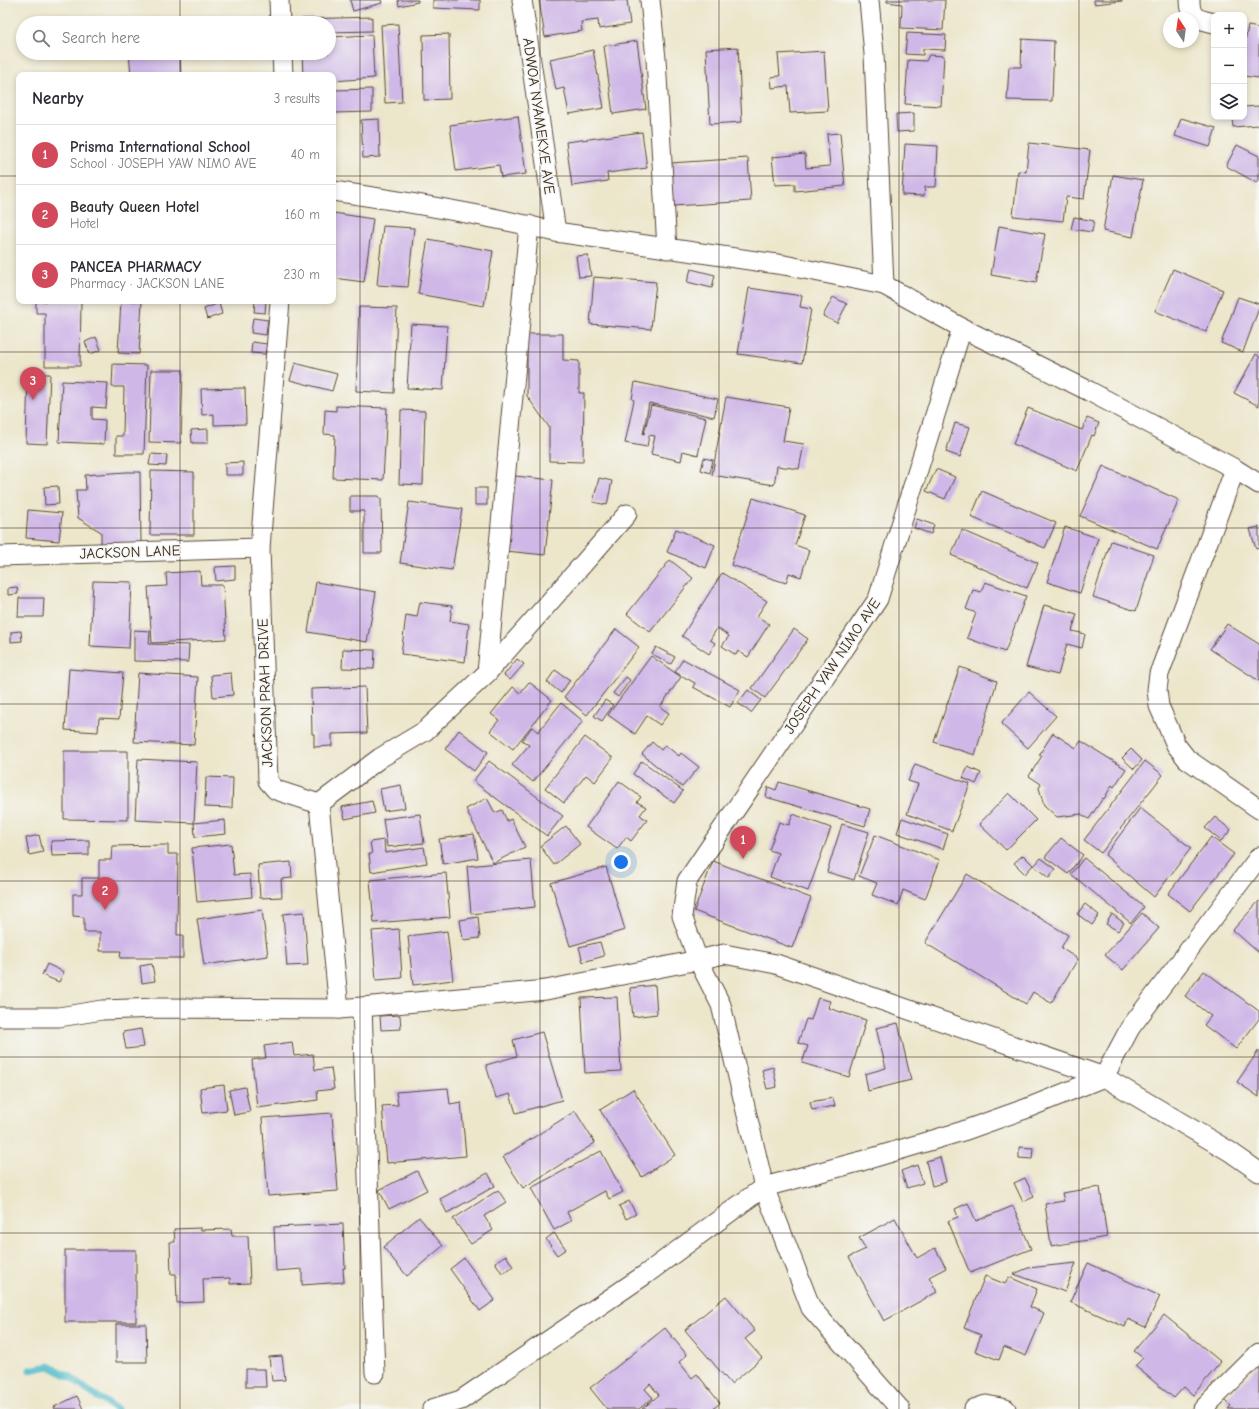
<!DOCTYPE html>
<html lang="en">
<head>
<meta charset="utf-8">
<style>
  :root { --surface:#fff; --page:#f7f7f7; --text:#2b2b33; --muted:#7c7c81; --line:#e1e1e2; --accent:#d1495b }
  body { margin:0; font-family:"Comic Neue",sans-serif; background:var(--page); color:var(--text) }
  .controls { position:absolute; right:12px; top:12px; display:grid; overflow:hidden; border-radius:8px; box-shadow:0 2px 6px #0003 }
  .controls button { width:36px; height:36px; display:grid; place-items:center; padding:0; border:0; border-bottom:1px solid var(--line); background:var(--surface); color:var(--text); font:20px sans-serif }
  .compass { position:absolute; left:1163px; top:12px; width:36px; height:36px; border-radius:50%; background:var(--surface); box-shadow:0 2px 6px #0003; rotate:347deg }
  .you { position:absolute; left:621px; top:862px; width:14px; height:14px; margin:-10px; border:3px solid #fff; border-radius:50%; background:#1a73e8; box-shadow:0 0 0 6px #1a73e833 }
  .badge { display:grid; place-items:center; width:26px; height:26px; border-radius:50%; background:var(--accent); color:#fff; font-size:13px; font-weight:700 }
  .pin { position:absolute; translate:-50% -33px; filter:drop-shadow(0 1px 2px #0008) }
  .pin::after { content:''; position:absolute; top:21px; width:14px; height:12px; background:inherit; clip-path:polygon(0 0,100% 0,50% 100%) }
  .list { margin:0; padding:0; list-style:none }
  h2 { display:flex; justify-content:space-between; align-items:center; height:52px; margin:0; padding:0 16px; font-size:17px }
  h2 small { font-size:13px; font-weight:400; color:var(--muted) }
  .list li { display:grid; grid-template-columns:26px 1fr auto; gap:12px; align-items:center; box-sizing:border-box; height:60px; padding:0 16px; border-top:1px solid var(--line) }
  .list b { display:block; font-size:15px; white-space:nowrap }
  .list p { margin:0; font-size:13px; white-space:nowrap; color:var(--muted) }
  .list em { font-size:13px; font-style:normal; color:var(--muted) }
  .icon { flex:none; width:22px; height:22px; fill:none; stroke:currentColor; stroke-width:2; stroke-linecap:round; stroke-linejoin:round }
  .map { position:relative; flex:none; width:1259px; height:1409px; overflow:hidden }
  .search { position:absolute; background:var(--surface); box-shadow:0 2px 6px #0003; left:16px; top:16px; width:320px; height:44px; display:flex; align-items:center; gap:10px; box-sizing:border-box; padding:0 14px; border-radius:22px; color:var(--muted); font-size:15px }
  .panel { position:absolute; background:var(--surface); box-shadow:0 2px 6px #0003; left:16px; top:72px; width:320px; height:232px; border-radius:8px }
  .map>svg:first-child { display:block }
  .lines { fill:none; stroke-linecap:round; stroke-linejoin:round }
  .stream { stroke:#4dbac8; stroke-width:7 }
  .building { fill:#cfb7e7 }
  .street-casing { stroke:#564638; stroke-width:21 }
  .street { stroke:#fff; stroke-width:19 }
  .grid { fill:none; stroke:#3b2a1e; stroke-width:1; stroke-opacity:0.55 }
  .labels { text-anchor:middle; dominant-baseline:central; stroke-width:3; stroke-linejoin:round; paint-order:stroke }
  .street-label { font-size:15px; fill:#3b2a1e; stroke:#f6f6f2 }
</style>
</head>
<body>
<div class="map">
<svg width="1259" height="1409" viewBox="0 0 1259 1409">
  <rect width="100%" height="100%" fill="#f6f6f2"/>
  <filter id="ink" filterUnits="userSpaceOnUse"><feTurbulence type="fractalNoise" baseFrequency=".025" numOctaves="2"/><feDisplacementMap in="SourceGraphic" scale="8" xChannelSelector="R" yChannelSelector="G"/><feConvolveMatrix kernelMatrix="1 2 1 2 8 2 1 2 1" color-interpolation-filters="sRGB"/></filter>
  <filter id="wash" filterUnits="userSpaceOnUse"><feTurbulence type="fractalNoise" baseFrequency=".012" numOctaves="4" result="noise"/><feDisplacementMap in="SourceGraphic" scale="16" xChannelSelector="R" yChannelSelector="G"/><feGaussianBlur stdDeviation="0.9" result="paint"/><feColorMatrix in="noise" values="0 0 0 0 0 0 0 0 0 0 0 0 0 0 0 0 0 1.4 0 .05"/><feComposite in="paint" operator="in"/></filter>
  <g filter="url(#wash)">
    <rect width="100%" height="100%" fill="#ece6cb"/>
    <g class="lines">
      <path class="stream" d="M30 1370 49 1366 71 1377 87 1390 117 1409"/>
    </g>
    <g id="blocks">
      <g class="building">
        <path d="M350 0H381L382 3 353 11Z"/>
        <path d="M398 0H418V2L399 6Z"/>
        <path d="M433 0H480V10L433 8Z"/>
        <path d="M539 0H627L630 24 599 29 598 20 581 22 582 31 545 37Z"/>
        <path d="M887 0H945L943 30 901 28 902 4 887 2Z"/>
        <path d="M1094 0H1122V1L1094 4Z"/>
        <path d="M372 17V31L329 32V23H302V19Z"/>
        <path d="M398 24 402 102 385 103 381 25Z"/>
        <path d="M1248 26 1259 28V78L1244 76V47Z"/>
        <path d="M907 33 946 35 945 50 923 49V55L905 54Z"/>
        <path d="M449 34 450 99 424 100 423 35Z"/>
        <path d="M372 35 374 78 333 81V75H303L302 53H329V37Z"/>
        <path d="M1022 39 1054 41 1052 101 1007 100 1009 67H1021Z"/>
        <path d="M637 41 646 109 613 114 604 46Z"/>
        <path d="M738 47 742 122 710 124 706 49Z"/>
        <path d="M593 50 604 108 569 114 564 88 556 90 550 59Z"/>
        <path d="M824 51 828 111 790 113 788 86 772 88 771 77 780 76 778 54Z"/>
        <path d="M129 53H180L181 75H131Z"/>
        <path d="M929 55 944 56 941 106 905 104 908 60 926 61Z"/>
        <path d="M372 89V112L333 113V90Z"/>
        <path d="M1259 106V125L1233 127 1232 117H1244V107Z"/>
        <path d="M914 113V131L897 132 896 114Z"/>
        <path d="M518 116 526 174 501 177 499 165 456 171 450 125Z"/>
        <path d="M1181 118 1216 128 1210 147 1175 136Z"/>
        <path d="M379 119 380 157 363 158 361 120Z"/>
        <path d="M642 132 647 168 607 173 608 181 572 186 566 142Z"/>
        <path d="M840 133 845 186 795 191V184L775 185 772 157 805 154 806 168 830 166 827 134Z"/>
        <path d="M1029 143 1090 150 1084 199 1066 197 1063 221 1013 216 1018 171 1026 172Z"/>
        <path d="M905 144 938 146 936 187H925L924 196 902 195Z"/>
        <path d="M1237 145 1259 156V180L1257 183 1226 166Z"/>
        <path d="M748 158 751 201 673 206 670 163Z"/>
        <path d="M1113 175 1143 180 1133 237 1103 231Z"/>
        <path d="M334 213 373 219 364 282 333 278Z"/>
        <path d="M1074 217 1094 221 1092 232 1071 229Z"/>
        <path d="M383 226 414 228 408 287 377 285Z"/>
        <path d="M999 226 1045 234 1036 283 991 275Z"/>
        <path d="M428 239 493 251 484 306 418 294Z"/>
        <path d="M588 255 591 276 579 277 576 256Z"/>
        <path d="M691 269 715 275 712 288 687 282Z"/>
        <path d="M1173 269 1223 290 1206 332 1155 311Z"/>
        <path d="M594 277 656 282 651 329 590 324Z"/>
        <path d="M749 288 802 296 800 307 811 309 802 363 738 354Z"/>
        <path d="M833 297 847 304 837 323 823 316Z"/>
        <path d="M1238 297 1259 304V308L1243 352 1221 343Z"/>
        <path d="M36 301H81L80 366H45V313H36Z"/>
        <path d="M121 301H142L139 354 118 353Z"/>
        <path d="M255 301H266L265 313 254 312Z"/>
        <path d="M219 303 222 314 207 319 204 309Z"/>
        <path d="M359 307 397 308 394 393 356 391Z"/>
        <path d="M253 318 268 320 266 335 251 333Z"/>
        <path d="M411 324 447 326 443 390 407 388Z"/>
        <path d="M527 334H563V360L579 361V393H584L583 462 549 461V427L527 396Z"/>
        <path d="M96 337 101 350 90 354 85 342Z"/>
        <path d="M252 342 267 344 265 354 251 353Z"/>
        <path d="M1256 354 1259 356V406L1234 393Z"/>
        <path d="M295 363 337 374 332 391 290 380Z"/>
        <path d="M113 364 147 365 144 454H116V436H123L124 387H112Z"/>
        <path d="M151 370H183L181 443 149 442Z"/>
        <path d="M28 374H50L47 444 26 443Z"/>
        <path d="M62 381 108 383 106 408 92 407V419L105 420 104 444 59 442Z"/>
        <path d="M635 382 718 399 714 417 649 403 643 434H644L651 405 706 418 698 455 683 451 681 461 651 454 655 436 649 435 647 447 625 443 634 400 632 399Z"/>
        <path d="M245 388 246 424 214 425V414L202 415 201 389Z"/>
        <path d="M726 397 789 407 783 441 804 444 799 469 777 466 774 485 712 475Z"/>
        <path d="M336 406 387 408 383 480 333 478 335 435 324 434 325 410 336 411Z"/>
        <path d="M1028 408 1082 430 1087 418 1099 423 1094 436 1092 435 1077 471 1013 444Z"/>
        <path d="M401 410 425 411 423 485 399 484Z"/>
        <path d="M955 423 970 427 960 457 946 452Z"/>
        <path d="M208 429V443H192L191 430Z"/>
        <path d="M151 454 167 455 166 466 149 465Z"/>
        <path d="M704 458 713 460 710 473 701 470Z"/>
        <path d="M243 462V475H225V463Z"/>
        <path d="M1103 466 1179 500 1157 549 1080 516Z"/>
        <path d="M936 469 955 477 945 499 926 491Z"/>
        <path d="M151 471 194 472V535H150Z"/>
        <path d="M126 472H140L141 543 101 544V532L78 518 76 490H86L85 475Z"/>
        <path d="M515 476 553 480 545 555 506 551Z"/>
        <path d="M599 478 612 481 607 505 593 502Z"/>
        <path d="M58 486 59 504 45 505 44 487Z"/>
        <rect x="475" y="488" width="12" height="17"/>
        <path d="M982 491 1056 523 1045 548 971 517Z"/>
        <path d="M350 496H379V498H381L382 553H364V511H350Z"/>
        <path d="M753 498 805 515 795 545 809 550 801 577 789 573 786 583 731 565Z"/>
        <path d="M409 502 462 509 452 570 400 563Z"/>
        <path d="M28 510 62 513 59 541 26 538Z"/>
        <path d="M917 519 934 525 931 534 914 528Z"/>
        <path d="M1065 527 1098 538 1080 593 1047 582Z"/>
        <path d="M1259 527V548L1256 549 1250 529Z"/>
        <path d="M676 529 715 545 706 568 667 552Z"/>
        <path d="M962 530 1038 563 1027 588 951 555Z"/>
        <path d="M1111 541 1154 555 1136 611 1093 597Z"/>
        <path d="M670 560 693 578 650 632 627 614Z"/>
        <path d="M235 566V579L216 581 215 567Z"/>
        <path d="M200 571 201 585H223L226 639 152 643 148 587 167 586 166 573Z"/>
        <path d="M722 573 767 601 757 616 769 624 748 657 738 651 736 655 722 646 729 636 717 628 710 640 715 643 709 654 682 636Z"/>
        <path d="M93 581 132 582 129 648 90 646Z"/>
        <path d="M316 582 376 592 367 642 308 632Z"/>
        <path d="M985 582 1026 596 1005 652 967 638 976 613 966 609 973 590 981 592Z"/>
        <path d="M17 587 18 594 8 595V588Z"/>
        <path d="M19 598H44L43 617H18Z"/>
        <path d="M420 602 452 606 450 621 469 624 465 662 401 654 406 615 417 617Z"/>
        <path d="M1044 605 1077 614 1072 631 1085 634 1082 648 1067 644 1058 675 1026 667Z"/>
        <path d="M1227 624 1259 644V681L1210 649Z"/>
        <path d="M616 629 639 647 587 715 564 697Z"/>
        <path d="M794 629 808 639 765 698 752 688Z"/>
        <path d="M134 630 150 631 149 644 189 645 188 662 134 661Z"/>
        <path d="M21 631 22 641 11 642V632Z"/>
        <path d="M656 647 675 657 671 664 652 654Z"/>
        <path d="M343 649 375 650 374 669 342 668Z"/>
        <path d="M651 656 681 677 660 707 669 713 660 725 647 716 635 734 608 715Z"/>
        <path d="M517 659 524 664 510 680 504 675Z"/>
        <path d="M683 659 740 690 730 707 693 687 695 683 675 672Z"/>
        <path d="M960 667 997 681 975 755 934 742Z"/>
        <path d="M69 669 123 673 119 719 99 718 98 732 65 730Z"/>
        <path d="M555 670 570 680 561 693 547 682Z"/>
        <path d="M138 673 198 677 194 745 134 742Z"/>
        <path d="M231 673 233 695 213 697 211 675Z"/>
        <path d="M626 677 630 680 618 697 613 693Z"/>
        <path d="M529 682 552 700 513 749 490 731 499 720 491 714 513 687 520 693Z"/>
        <path d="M365 687 367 733 332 734V746L314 747V734H312L311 689Z"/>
        <path d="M748 690 761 700 751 713 738 703Z"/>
        <path d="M1029 692 1056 716 1028 748 1001 724Z"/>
        <path d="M605 700 613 705 602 721 594 716Z"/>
        <path d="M561 703 583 721 533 782 512 765 529 745 522 740 532 727 538 732Z"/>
        <path d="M459 730 488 752 474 771 445 749Z"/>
        <path d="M1053 733 1076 748 1081 741 1126 769 1114 787 1112 785 1104 799 1103 798 1089 819 1081 814 1057 817 1044 805 1039 788 1041 784 1029 776 1042 756 1039 755Z"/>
        <path d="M585 737 613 758 595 782 586 775 564 803 545 788Z"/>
        <path d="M652 742 661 750 665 745 679 756 681 753 699 767 682 787 642 754Z"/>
        <path d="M1131 749 1142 760 1134 769 1122 758Z"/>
        <path d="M64 751H128V820L64 819Z"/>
        <path d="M138 759 197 762 194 823 135 820Z"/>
        <path d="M489 761 563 816 547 836 473 781Z"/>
        <path d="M642 761 683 791 674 803 633 774Z"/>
        <path d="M1145 761 1163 775 1101 853 1084 840Z"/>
        <path d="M915 764 970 784 952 831 907 814 918 784 908 781Z"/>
        <path d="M968 767 981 773 976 784 963 778Z"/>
        <path d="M206 777 233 778 232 808 205 807Z"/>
        <path d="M619 781 641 797 637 802 646 807 640 815 647 820 631 841 626 837 617 849 586 827Z"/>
        <path d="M779 782 870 809 865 826 766 797 768 787 776 790Z"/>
        <path d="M401 785 405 808 384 811 380 789Z"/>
        <path d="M1009 793 1036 820 1006 850 979 824Z"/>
        <path d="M487 798 495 813 502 810 507 821 511 819 525 847 493 863 466 809Z"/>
        <path d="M372 801 375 813 345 819 342 807Z"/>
        <path d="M1140 808 1191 848 1154 897 1105 855Z"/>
        <path d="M420 814 424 843 387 847 383 819Z"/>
        <path d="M793 814 831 828 808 891 770 877 778 853 769 850 779 822 789 825Z"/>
        <path d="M1215 817 1231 830 1221 841 1205 828Z"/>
        <path d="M902 818 948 834 943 849 897 833Z"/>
        <path d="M225 820 226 834 195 837 194 823Z"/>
        <path d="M842 824 869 832 854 880 827 872Z"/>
        <path d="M566 826 580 844 554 865 540 846Z"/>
        <path d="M474 834 478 858 443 864 439 839Z"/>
        <path d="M39 835 43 852 29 855 26 838Z"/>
        <path d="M875 835 940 860 925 899 903 890 898 905 872 895 877 883 859 876Z"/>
        <path d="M1211 837 1234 854 1190 911 1168 894Z"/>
        <path d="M1061 838 1083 855 1068 874 1045 857Z"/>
        <path d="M89 840V855L52 856 51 841Z"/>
        <path d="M384 840 385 853 424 847 427 863 371 872 369 854H372L370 842Z"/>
        <path d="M231 844 234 875 250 874 252 897 197 902 192 848Z"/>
        <path d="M168 845V854H178L177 935H183V958H120L121 951H100V932H84V917L73 916V894H82V878H99V860H111L112 846Z"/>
        <path d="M1023 855 1033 865 1025 874 1014 863Z"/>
        <path d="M1041 858 1056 869 1049 878 1034 866Z"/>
        <path d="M1084 858 1144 907 1131 923 1071 874Z"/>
        <path d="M531 860 535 907 471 914 467 866Z"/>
        <path d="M713 861 811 898 792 948 694 911Z"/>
        <path d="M291 862 292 878 281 879 282 897 260 898 258 865Z"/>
        <path d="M606 867 625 930 570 946 551 883Z"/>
        <path d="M446 873 450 917 374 923 370 880Z"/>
        <path d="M967 874 1068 935 1061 948 1078 959 1051 1003 1033 992 1026 1004 925 943Z"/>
        <path d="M1259 901V953L1233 930Z"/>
        <path d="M1085 904 1099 915 1092 925 1077 914Z"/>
        <path d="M262 910 268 956 204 965 197 919Z"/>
        <path d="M304 912 308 965 287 966 283 914Z"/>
        <path d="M1142 913 1159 928 1123 970 1105 955Z"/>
        <path d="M1112 914 1124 923 1118 931 1106 924Z"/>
        <path d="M478 917 480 938 463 940 460 920Z"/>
        <path d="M399 929 402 978 376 980 372 931Z"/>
        <path d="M447 931 453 980 413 985 408 936Z"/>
        <path d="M600 942 604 956 583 962 579 947Z"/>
        <path d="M47 964 64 972 59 982 42 975Z"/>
        <path d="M152 964 155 981 142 983 140 966Z"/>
        <path d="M1204 971 1259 1011V1019L1236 1049 1204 1025 1211 1016 1185 996Z"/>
        <path d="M655 985 657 1014 633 1017 630 988Z"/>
        <path d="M617 997 621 1071 585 1073 581 998Z"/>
        <path d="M818 998 830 1001 828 1008 866 1020 849 1077 802 1063 808 1046 798 1043 806 1019 811 1020Z"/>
        <path d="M400 1015 401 1029 381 1030 380 1016Z"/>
        <path d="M898 1023 911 1080 868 1091 865 1074 886 1068 876 1028Z"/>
        <path d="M141 1029 144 1047 126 1049 123 1032Z"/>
        <path d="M542 1032 562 1100 516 1113 510 1094 496 1098 486 1065 517 1056 513 1040Z"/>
        <path d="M292 1042 294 1056 313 1054 315 1070 331 1068 334 1089 317 1091 318 1100 257 1108 252 1060 266 1058 264 1046Z"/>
        <path d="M1259 1050V1097L1237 1082Z"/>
        <path d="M773 1067 777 1087 767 1089 762 1070Z"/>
        <path d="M224 1085 227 1110 203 1113 200 1088Z"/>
        <path d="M245 1087 250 1112 234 1115 229 1090Z"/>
        <path d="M448 1088 450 1104 461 1102 466 1156 387 1163 382 1106 398 1105 396 1092Z"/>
        <path d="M633 1089 675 1155 642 1177 600 1110Z"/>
        <path d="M833 1098 835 1106 812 1110 810 1102Z"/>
        <path d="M575 1111 595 1143 523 1188 503 1157Z"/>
        <path d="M332 1113 338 1191 268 1196 262 1118Z"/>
        <path d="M1019 1147 1033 1148 1032 1159 1019 1158Z"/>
        <path d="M601 1151 623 1192 609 1199 605 1191 567 1212 571 1221 554 1230 531 1188Z"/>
        <path d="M940 1157 946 1182 932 1186 926 1161Z"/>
        <path d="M917 1165 923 1183 907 1188 901 1171Z"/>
        <path d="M417 1171 427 1190 389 1209 379 1190Z"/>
        <path d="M488 1173 495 1186 447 1213 440 1199Z"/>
        <path d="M1025 1178 1034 1197 1023 1202 1014 1183Z"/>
        <path d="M1100 1187 1107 1237 1051 1246 1045 1204 1064 1201 1062 1193Z"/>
        <path d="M498 1190 506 1202 484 1216 493 1230 471 1244 453 1219Z"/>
        <path d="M629 1201 636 1214 626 1219 619 1206Z"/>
        <path d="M968 1203 976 1221 1013 1206 1031 1249 970 1273 948 1221 958 1217 955 1209Z"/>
        <path d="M419 1217 443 1246 407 1276 383 1247Z"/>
        <path d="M895 1218 917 1258 935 1248 946 1268 929 1277 937 1292 884 1321 849 1257 866 1249 859 1238Z"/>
        <path d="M343 1224 345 1268H343L344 1282 302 1285V1269L276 1271 274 1227Z"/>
        <path d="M201 1228V1230L231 1229 232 1236H248L250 1283 230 1284V1278L203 1279 204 1302 177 1303 176 1274H171L170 1242H175L174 1229Z"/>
        <path d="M554 1233 566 1249 557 1255 546 1239Z"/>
        <rect x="65" y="1250" width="71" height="72"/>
        <path d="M506 1255 513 1267 502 1273 495 1262Z"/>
        <path d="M464 1258 495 1300 480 1311 450 1269Z"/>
        <path d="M1076 1263 1065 1292 1014 1274 1028 1268Z"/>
        <path d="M1088 1263 1160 1296 1145 1327 1128 1319 1125 1327 1070 1302Z"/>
        <path d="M985 1276 1005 1284 1009 1277 1037 1289 1030 1307 1044 1313 1026 1356 1004 1347 999 1360 975 1351 981 1335 964 1328Z"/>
        <path d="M726 1296 755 1331 745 1339 762 1358 731 1384 685 1330Z"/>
        <path d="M1164 1315 1221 1362 1193 1395 1184 1387 1174 1398 1135 1366 1143 1358 1134 1351Z"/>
        <path d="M116 1324H146L147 1362H116Z"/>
        <path d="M665 1328 687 1355 679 1362 692 1378 697 1374 720 1403 713 1409H642L659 1395 650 1384 645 1389 653 1398 639 1409H607L590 1388Z"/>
        <path d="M282 1356 285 1380 272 1381 269 1357Z"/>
        <path d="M1259 1366V1409H1228L1231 1406 1225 1400Z"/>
        <path d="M246 1369H265L266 1387H246Z"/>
        <path d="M77 1396 83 1409H55L54 1407Z"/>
      </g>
    </g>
  </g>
  <g filter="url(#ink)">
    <use href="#blocks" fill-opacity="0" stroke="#564638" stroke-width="1"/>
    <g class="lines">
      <g class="street-casing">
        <g id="street">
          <path d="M279 0 280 23"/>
          <path d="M522 0 556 232"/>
          <path d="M650 0 656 59 667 249"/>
          <path d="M869 0 874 54 884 285"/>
          <path d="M1190 0C1190 19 1198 19 1214 23"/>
          <path d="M282 53 283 75"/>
          <path d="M333 191C408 202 483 214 556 232L784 265 884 285 962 328 1089 391 1235 469 1259 484"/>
          <path d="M280 301 260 548 268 781 276 790 319 804"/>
          <path d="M1235 469 1159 674 1157 690 1159 706 1176 745 1187 759 1259 809"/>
          <path d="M0 556 260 548"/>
          <path d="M487 673 529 225"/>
          <path d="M319 804 380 758 425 731 487 673 627 514"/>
          <path d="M319 804 339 1009"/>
          <path d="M362 1007 375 1373"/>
          <path d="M0 1017H59L102 1010 158 1008 339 1009 362 1007 546 990 698 960 724 954 776 964 1104 1077 1229 1151 1259 1172"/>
          <path d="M432 1409 461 1400 646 1274 764 1187 862 1161 963 1131 1025 1109 1104 1077 1130 1028 1259 857"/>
          <path d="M900 1409 811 1308 764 1187 721 1005 698 960 682 916 687 881 878 599 962 328"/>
          <path d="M974 1409 986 1405 1006 1409"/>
          <path d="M1203 1409 1259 1353"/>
        </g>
      </g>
      <use href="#street" class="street"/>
    </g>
  </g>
  <path class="grid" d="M180 0V23M360 0V1409M540 0V1409M719 0V1409M899 0V1409M1079 0V1409M180 53V75M0 176H19M333 176H1259M180 301V1409M0 352H1259M0 528H1259M0 704H1259M0 881H1259M0 1057H1259M0 1233H1259"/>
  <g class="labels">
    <g class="street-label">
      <text transform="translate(539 116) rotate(82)">ADWOA NYAMEKYE AVE</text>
      <text transform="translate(130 552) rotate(-2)">JACKSON LANE</text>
      <text transform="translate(832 666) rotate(-56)">JOSEPH YAW NIMO AVE</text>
      <text transform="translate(265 693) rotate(-92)">JACKSON PRAH DRIVE</text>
    </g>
  </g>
</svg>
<div class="controls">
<button>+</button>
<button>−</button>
<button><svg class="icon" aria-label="layers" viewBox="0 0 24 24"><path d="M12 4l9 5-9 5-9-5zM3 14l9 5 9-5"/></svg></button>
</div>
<svg class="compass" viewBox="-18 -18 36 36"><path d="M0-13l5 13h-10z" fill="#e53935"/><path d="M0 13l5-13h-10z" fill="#7c7c81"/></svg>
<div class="you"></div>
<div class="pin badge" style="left:743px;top:859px">1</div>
<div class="pin badge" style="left:105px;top:910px">2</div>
<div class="pin badge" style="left:33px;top:400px">3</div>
<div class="search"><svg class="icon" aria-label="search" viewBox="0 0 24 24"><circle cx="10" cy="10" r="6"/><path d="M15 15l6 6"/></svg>Search here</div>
<section class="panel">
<h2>Nearby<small>3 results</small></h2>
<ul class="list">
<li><span class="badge">1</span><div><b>Prisma International School</b><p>School · JOSEPH YAW NIMO AVE</p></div><em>40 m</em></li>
<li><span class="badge">2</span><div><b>Beauty Queen Hotel</b><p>Hotel</p></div><em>160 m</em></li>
<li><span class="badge">3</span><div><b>PANCEA PHARMACY</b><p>Pharmacy · JACKSON LANE</p></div><em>230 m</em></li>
</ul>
</section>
</div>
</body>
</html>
